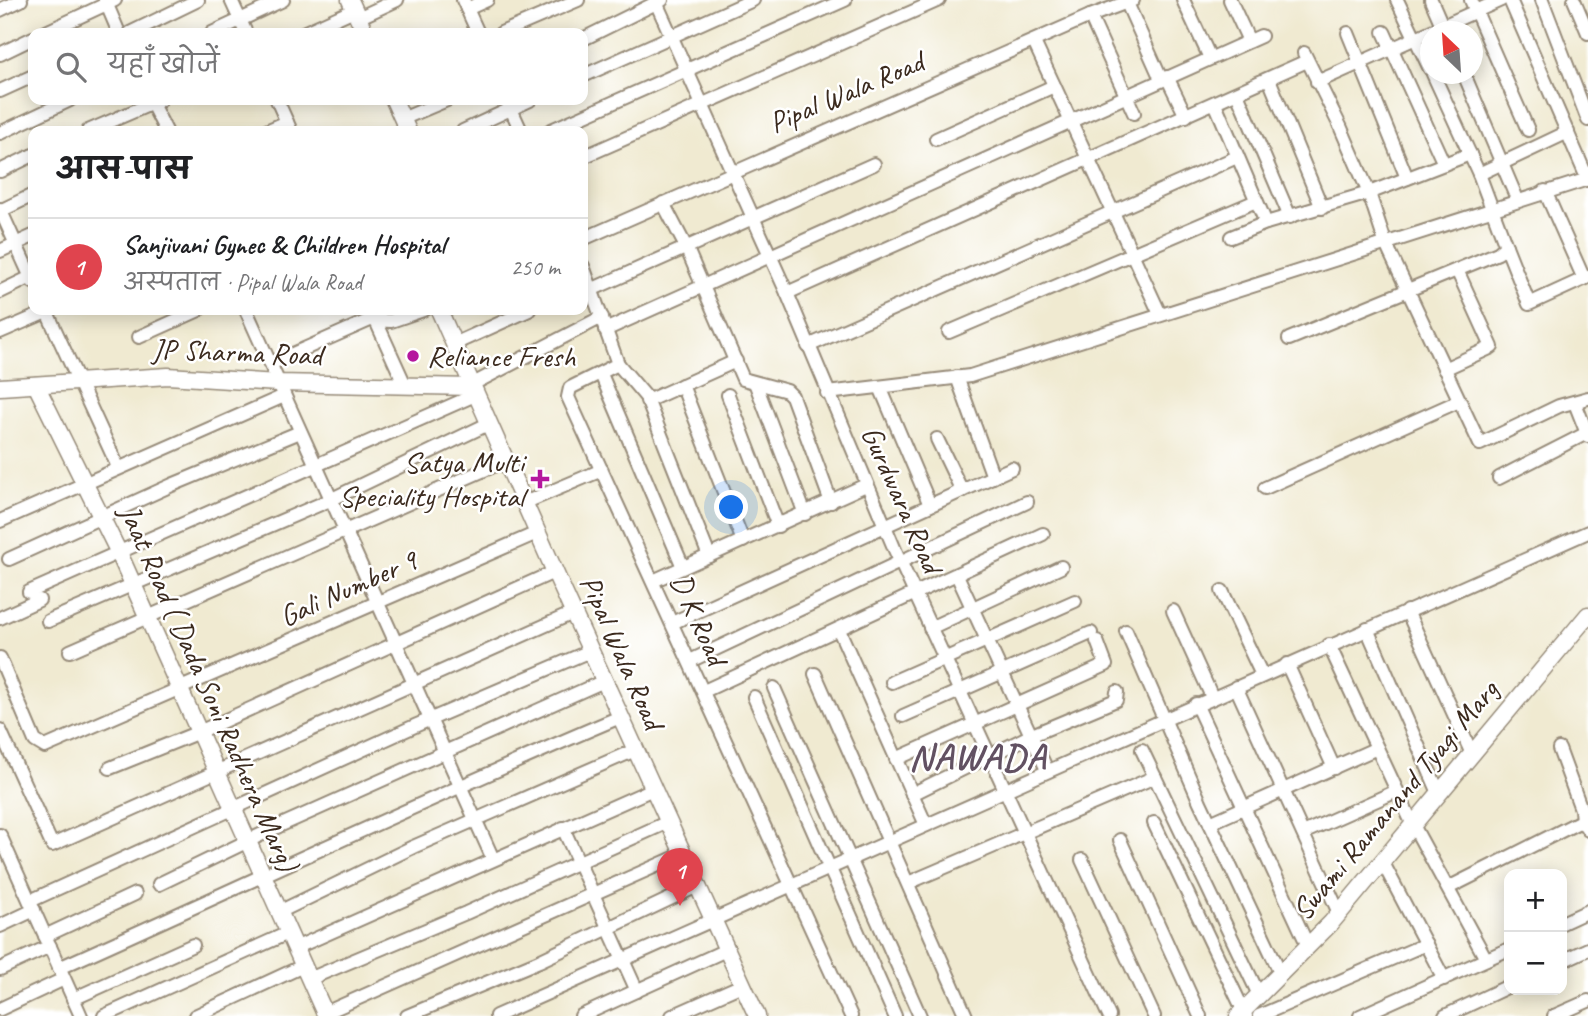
<!DOCTYPE html>
<html lang="hi">
<head>
<meta charset="utf-8">
<style>
  :root { --surface:#fff; --page:#f2f2f2; --text:#202124; --muted:#757577; --line:#e0e0e0; --accent:#1a73e8 }
  body { margin:0; font-family:Caveat,"Playpen Sans Deva",sans-serif; background:var(--page); color:var(--text) }
  .controls { position:absolute; right:21px; bottom:21px; display:grid; overflow:hidden; border-radius:14px; box-shadow:0 4px 18px #0003 }
  .controls button { width:63px; height:63px; display:grid; place-items:center; padding:0; border:0; border-bottom:2px solid var(--line); background:var(--surface); color:var(--text); font:35px sans-serif }
  .compass { position:absolute; left:1420px; top:21px; width:63px; height:63px; border-radius:50%; background:var(--surface); box-shadow:0 4px 18px #0003; rotate:335deg }
  .you { position:absolute; left:732px; top:508px; width:24px; height:24px; margin:-18px; border:5px solid #fff; border-radius:50%; background:#1a73e8; box-shadow:0 0 0 10px #1a73e833 }
  .badge { display:grid; place-items:center; width:46px; height:46px; border-radius:50%; background:var(--accent); color:#fff; font-size:23px; font-weight:700 }
  .pin { position:absolute; translate:-50% -58px; filter:drop-shadow(0 2px 4px #0008) }
  .pin::after { content:''; position:absolute; top:37px; width:24px; height:21px; background:inherit; clip-path:polygon(0 0,100% 0,50% 100%) }
  .list { margin:0; padding:0; list-style:none }
  h2 { display:flex; justify-content:space-between; align-items:center; height:91px; margin:0; padding:0 28px; font-size:30px }
  h2 small { font-size:23px; font-weight:400; color:var(--muted) }
  .list li { display:grid; grid-template-columns:46px 1fr auto; gap:21px; align-items:center; box-sizing:border-box; height:98px; padding:0 28px; border-top:2px solid var(--line) }
  .list b { display:block; font-size:26px; white-space:nowrap }
  .list p { margin:0; font-size:23px; white-space:nowrap; color:var(--muted) }
  .list em { font-size:23px; font-style:normal; color:var(--muted) }
  .icon { flex:none; width:38px; height:38px; fill:none; stroke:currentColor; stroke-width:2; stroke-linecap:round; stroke-linejoin:round }
  .map { position:relative; flex:none; width:1588px; height:1016px; overflow:hidden }
  .search { position:absolute; background:var(--surface); box-shadow:0 4px 18px #0003; left:28px; top:28px; width:560px; height:77px; display:flex; align-items:center; gap:18px; box-sizing:border-box; padding:0 24px; border-radius:14px; color:var(--muted); font-size:26px }
  .panel { position:absolute; background:var(--surface); box-shadow:0 4px 18px #0003; left:28px; top:126px; width:560px; height:189px; border-radius:14px }
  .map>svg:first-child { display:block }
  .lines { fill:none; stroke-linecap:round; stroke-linejoin:round }
  .minor-casing { stroke:#968a78; stroke-width:16 }
  .tertiary-casing { stroke:#968a78; stroke-width:19 }
  .minor { stroke:#fff; stroke-width:12 }
  .tertiary { stroke:#fff; stroke-width:16 }
  .poi-dot { fill:#b5179e; stroke:#fff; stroke-width:2.5 }
  .labels { text-anchor:middle; dominant-baseline:central; stroke-width:5; stroke-linejoin:round; paint-order:stroke }
  .street-label { font-size:30px; fill:#3b2a1e; stroke:#fff }
  .poi-label { font-size:30px; fill:#3b2a1e; stroke:#fff; text-anchor:start }
  .district-label { font-size:37px; font-weight:bold; letter-spacing:2px; fill:#625162; stroke:#fff }
</style>
</head>
<body>
<div class="map">
<svg width="1588" height="1016" viewBox="0 0 1588 1016">
  <rect width="100%" height="100%" fill="#fff"/>
  <filter id="ink" filterUnits="userSpaceOnUse"><feTurbulence type="fractalNoise" baseFrequency=".0143" numOctaves="2"/><feDisplacementMap in="SourceGraphic" scale="14" xChannelSelector="R" yChannelSelector="G"/><feConvolveMatrix kernelMatrix="1 2 1 2 8 2 1 2 1" color-interpolation-filters="sRGB"/></filter>
  <filter id="wash" filterUnits="userSpaceOnUse"><feTurbulence type="fractalNoise" baseFrequency=".00686" numOctaves="4" result="noise"/><feDisplacementMap in="SourceGraphic" scale="28" xChannelSelector="R" yChannelSelector="G"/><feGaussianBlur stdDeviation="1.57" result="paint"/><feColorMatrix in="noise" values="0 0 0 0 0 0 0 0 0 0 0 0 0 0 0 0 0 1.4 0 .05"/><feComposite in="paint" operator="in"/></filter>
  <g filter="url(#wash)">
    <rect width="100%" height="100%" fill="#f0ead1"/>
  </g>
  <g filter="url(#ink)">
    <g class="lines">
      <g class="minor-casing">
        <g id="minor">
          <path d="M105 0 119 33"/>
          <path d="M231 0 246 33"/>
          <path d="M463 0 478 33"/>
          <path d="M655 0 787 293 895 550 1109 1016"/>
          <path d="M1183 0 1210 58"/>
          <path d="M1230 0 1249 41"/>
          <path d="M1397 0 1430 69"/>
          <path d="M1431 0 1445 32"/>
          <path d="M1471 0 1528 130"/>
          <path d="M1510 0 1588 180"/>
          <path d="M1542 0 1588 120"/>
          <path d="M1574 0 1588 33"/>
          <path d="M1127 3 1161 79"/>
          <path d="M467 9 487 0"/>
          <path d="M0 10 21 0"/>
          <path d="M1090 16 1134 113"/>
          <path d="M358 18 397 0"/>
          <path d="M1384 32 1444 164"/>
          <path d="M44 33 115 0"/>
          <path d="M130 33 198 0"/>
          <path d="M212 33 283 0"/>
          <path d="M303 33 354 10"/>
          <path d="M501 33 578 0"/>
          <path d="M1348 33 1407 178"/>
          <path d="M583 39 662 0"/>
          <path d="M1034 42 1160 314"/>
          <path d="M1304 53 1340 126 1369 193 1385 242 1480 444 1559 406 1588 398"/>
          <path d="M0 54 33 38"/>
          <path d="M1464 74 1517 199"/>
          <path d="M583 76 753 0"/>
          <path d="M1167 77 1186 116"/>
          <path d="M1269 79 1322 208"/>
          <path d="M1317 82 1501 0"/>
          <path d="M0 91 33 76"/>
          <path d="M1237 93 1290 217"/>
          <path d="M150 100 166 131"/>
          <path d="M277 100 291 131"/>
          <path d="M507 100 521 131"/>
          <path d="M1215 103 1266 223"/>
          <path d="M402 119 447 100"/>
          <path d="M88 131 160 100"/>
          <path d="M266 131 287 122"/>
          <path d="M463 131 530 100"/>
          <path d="M549 131 845 0"/>
          <path d="M0 133 70 100"/>
          <path d="M936 139 1054 86"/>
          <path d="M583 157 939 0"/>
          <path d="M0 171 33 155"/>
          <path d="M1479 174 1568 132"/>
          <path d="M1545 191 1584 279"/>
          <path d="M663 203 686 247 743 379 787 391 792 396 831 502"/>
          <path d="M0 209 33 282"/>
          <path d="M0 211 33 195"/>
          <path d="M1231 237 1266 223 1369 193 1470 154"/>
          <path d="M583 239 1090 16 1133 0"/>
          <path d="M1506 246 1529 304 1588 277"/>
          <path d="M0 251 33 236"/>
          <path d="M583 266 618 364 570 388 568 397 851 1016"/>
          <path d="M593 289 874 164"/>
          <path d="M0 292 33 276"/>
          <path d="M787 293 1307 61"/>
          <path d="M46 310 118 467"/>
          <path d="M246 310 493 859"/>
          <path d="M371 310 405 385"/>
          <path d="M605 330 1261 36"/>
          <path d="M0 332 51 310"/>
          <path d="M949 332 1256 201"/>
          <path d="M139 337 199 310"/>
          <path d="M1289 339 1498 253 1506 246 1479 174 1433 74"/>
          <path d="M454 344 529 310"/>
          <path d="M808 346 1237 157"/>
          <path d="M270 364 370 320 391 321 423 310"/>
          <path d="M618 364 646 397 709 556"/>
          <path d="M1444 369 1492 347 1457 270"/>
          <path d="M601 374 683 567"/>
          <path d="M957 377 993 477"/>
          <path d="M471 385 602 317"/>
          <path d="M682 385 743 541"/>
          <path d="M756 385 805 514"/>
          <path d="M880 387 930 505"/>
          <path d="M827 393 970 376 1588 179"/>
          <path d="M728 395 778 526"/>
          <path d="M647 401 736 361"/>
          <path d="M1575 403 1588 436"/>
          <path d="M937 439 962 491"/>
          <path d="M1499 478 1587 433"/>
          <path d="M1265 488 1459 401"/>
          <path d="M524 503 602 470"/>
          <path d="M0 521 284 396"/>
          <path d="M9 559 172 485 300 432"/>
          <path d="M957 575 1047 770"/>
          <path d="M653 581 866 485"/>
          <path d="M1222 591 1262 675"/>
          <path d="M29 592 475 395"/>
          <path d="M1173 611 1212 697"/>
          <path d="M1407 611 1472 754"/>
          <path d="M0 618 39 600"/>
          <path d="M48 621 330 500 488 424"/>
          <path d="M672 623 1012 468"/>
          <path d="M930 628 1061 567"/>
          <path d="M1367 629 1439 793"/>
          <path d="M839 630 926 825"/>
          <path d="M1126 631 1200 802 1281 974"/>
          <path d="M1329 645 1413 825 1486 959"/>
          <path d="M70 651 505 461"/>
          <path d="M0 658 35 741 45 747 537 533"/>
          <path d="M690 661 1027 502"/>
          <path d="M1287 664 1334 768"/>
          <path d="M815 674 966 1016"/>
          <path d="M892 682 1075 601"/>
          <path d="M1236 687 1339 913"/>
          <path d="M774 688 920 1016"/>
          <path d="M704 691 1043 534"/>
          <path d="M754 697 895 1016"/>
          <path d="M1196 704 1308 946"/>
          <path d="M903 716 1091 633"/>
          <path d="M0 730 52 845 573 613"/>
          <path d="M1559 749 1581 809 1582 822"/>
          <path d="M1142 750 1259 995"/>
          <path d="M896 759 1106 665 1097 641"/>
          <path d="M110 768 199 732 554 572"/>
          <path d="M912 794 1032 735 1116 700 1117 692"/>
          <path d="M1154 823 1246 1016"/>
          <path d="M1210 823 1377 748"/>
          <path d="M563 828 637 991"/>
          <path d="M1303 833 1397 791"/>
          <path d="M0 835 81 1016"/>
          <path d="M1120 840 1200 1016"/>
          <path d="M1082 860 1154 1016"/>
          <path d="M1382 861 1444 979"/>
          <path d="M908 883 1155 777"/>
          <path d="M159 884 279 826 604 681"/>
          <path d="M1448 888 1579 822 1585 825 1588 830"/>
          <path d="M30 901 417 725 590 651"/>
          <path d="M279 912 413 847 635 750"/>
          <path d="M1562 923 1588 911"/>
          <path d="M0 926 34 910"/>
          <path d="M45 936 135 894"/>
          <path d="M295 948 653 789"/>
          <path d="M1562 961 1588 949"/>
          <path d="M59 968C247 884 432 796 620 717"/>
          <path d="M0 969 50 946"/>
          <path d="M309 979 466 913 668 822"/>
          <path d="M73 999 193 945"/>
          <path d="M0 1009 64 979"/>
          <path d="M325 1013 683 854"/>
          <path d="M104 1016 288 933"/>
          <path d="M195 1016 303 966"/>
          <path d="M407 1016 539 961 697 886"/>
          <path d="M496 1016 1588 532"/>
          <path d="M581 1016 726 950"/>
          <path d="M672 1016 742 985"/>
          <path d="M1259 1016 1426 944"/>
          <path d="M1360 1016 1509 949"/>
          <path d="M1445 1016 1509 986"/>
          <path d="M1554 1016 1588 1001"/>
        </g>
      </g>
      <g class="tertiary-casing">
        <g id="tertiary">
          <path d="M350 0 365 33"/>
          <path d="M394 100 408 131"/>
          <path d="M439 310 563 590 757 1016"/>
          <path d="M36 385 119 553 326 1016"/>
          <path d="M0 387 168 376 278 383 472 387"/>
          <path d="M1238 1016 1331 923 1588 615"/>
        </g>
      </g>
      <use href="#minor" class="minor"/>
      <use href="#tertiary" class="tertiary"/>
    </g>
  </g>
  <g class="poi-dot">
    <circle cx="413" cy="356" r="7"/>
    <path d="M536.5 468.5h7v7h7v7h-7v7h-7v-7h-7v-7h7z"/>
  </g>
  <g class="labels">
    <g class="street-label">
      <text transform="translate(846 92) rotate(-23)">Pipal Wala Road</text>
      <text transform="translate(237 352) rotate(2)">JP Sharma Road</text>
      <text transform="translate(902 499) rotate(66)">Gurdwara Road</text>
      <text transform="translate(348 588) rotate(-24)">Gali Number 9</text>
      <text transform="translate(699 619) rotate(66)">D K Road</text>
      <text transform="translate(622 652) rotate(66)">Pipal Wala Road</text>
      <text transform="translate(209 688) rotate(66)">Jaat Road ( Dada Soni Radhera Marg)</text>
      <text transform="translate(1395 800) rotate(-50)">Swami Ramanand Tyagi Marg</text>
    </g>
    <g class="poi-label">
      <text x="427" y="356">Reliance Fresh</text>
      <text x="524" y="462" text-anchor="end">Satya Multi<tspan x="524" dy="34">Speciality Hospital</tspan></text>
    </g>
    <g class="district-label">
      <text x="978" y="756">NAWADA</text>
    </g>
  </g>
</svg>
<div class="controls">
<button>+</button>
<button>−</button>
</div>
<svg class="compass" viewBox="-18 -18 36 36"><path d="M0-13l5 13h-10z" fill="#e53935"/><path d="M0 13l5-13h-10z" fill="#757577"/></svg>
<div class="you"></div>
<div class="pin badge" style="left:680px;top:906px;background:#e0444e">1</div>
<div class="search"><svg class="icon" aria-label="search" viewBox="0 0 24 24"><circle cx="10" cy="10" r="6"/><path d="M15 15l6 6"/></svg>यहाँ खोजें</div>
<section class="panel">
<h2>आस-पास<small></small></h2>
<ul class="list">
<li><span class="badge" style="background:#e0444e">1</span><div><b>Sanjivani Gynec &amp; Children Hospital</b><p>अस्पताल · Pipal Wala Road</p></div><em>250 m</em></li>
</ul>
</section>
</div>
</body>
</html>
